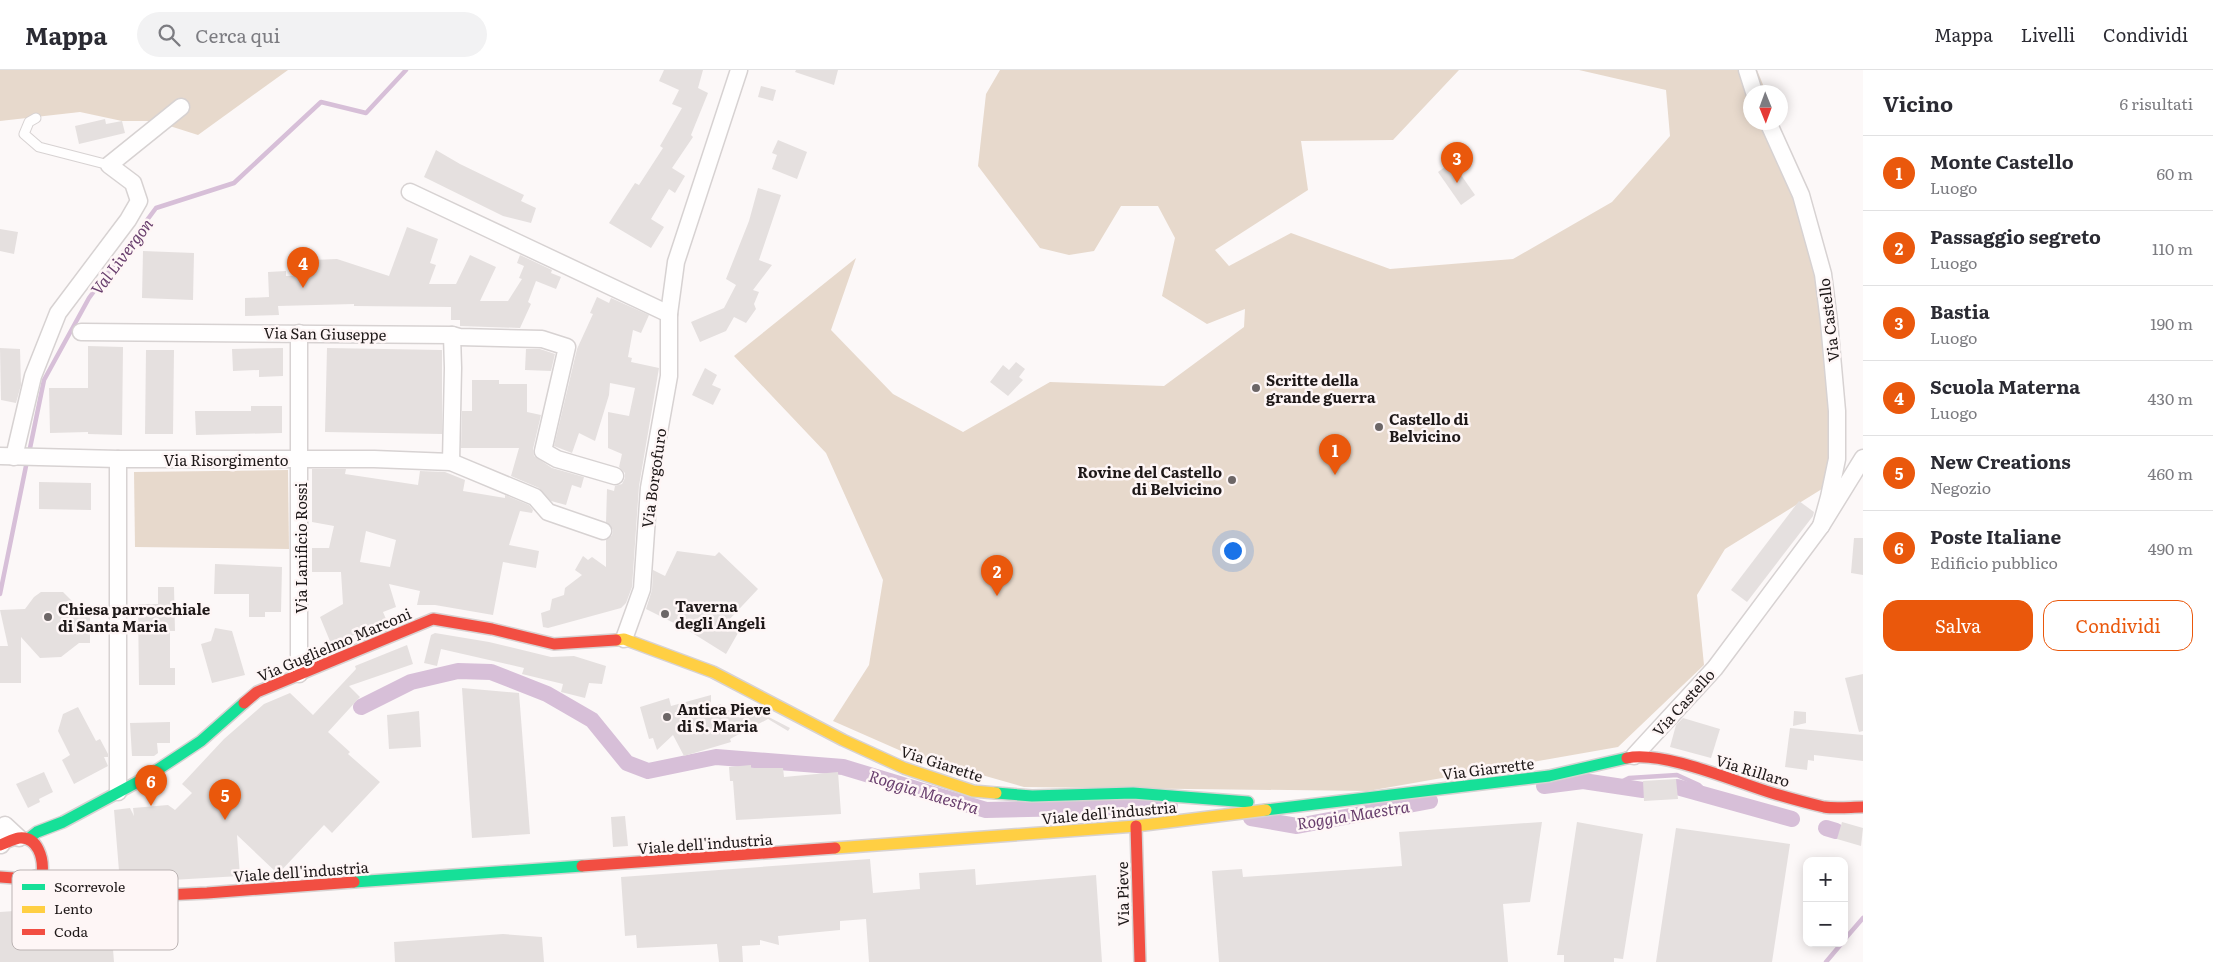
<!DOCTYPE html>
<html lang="it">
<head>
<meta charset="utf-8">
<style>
  :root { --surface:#fff; --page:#f2f2f3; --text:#2b2b33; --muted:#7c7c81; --line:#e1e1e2; --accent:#ea580c }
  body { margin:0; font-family:Literata,serif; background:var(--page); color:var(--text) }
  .controls { position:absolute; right:15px; bottom:15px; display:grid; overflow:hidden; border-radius:10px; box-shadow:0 2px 12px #0003 }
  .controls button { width:45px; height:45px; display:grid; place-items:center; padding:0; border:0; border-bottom:1px solid var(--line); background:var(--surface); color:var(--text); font:25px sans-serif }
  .compass { position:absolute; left:1743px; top:15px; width:45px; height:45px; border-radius:50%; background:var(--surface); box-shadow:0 2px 12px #0003; rotate:179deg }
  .you { position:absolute; left:1232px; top:480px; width:18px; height:18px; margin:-12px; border:4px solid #fff; border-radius:50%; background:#1a73e8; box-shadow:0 0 0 8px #1a73e833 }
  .badge { display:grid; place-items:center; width:32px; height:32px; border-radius:50%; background:var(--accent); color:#fff; font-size:16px; font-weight:700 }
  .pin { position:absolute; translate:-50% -41px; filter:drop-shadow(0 1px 2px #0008) }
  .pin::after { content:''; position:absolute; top:26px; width:18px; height:15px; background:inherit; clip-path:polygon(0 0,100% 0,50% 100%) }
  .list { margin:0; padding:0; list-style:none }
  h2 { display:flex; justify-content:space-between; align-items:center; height:65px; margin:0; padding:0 20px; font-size:21px }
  h2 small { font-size:16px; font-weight:400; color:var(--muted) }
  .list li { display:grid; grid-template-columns:32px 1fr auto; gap:15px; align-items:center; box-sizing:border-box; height:75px; padding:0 20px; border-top:1px solid var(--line) }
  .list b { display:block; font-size:19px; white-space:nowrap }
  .list p { margin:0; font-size:16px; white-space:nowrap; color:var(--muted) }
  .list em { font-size:16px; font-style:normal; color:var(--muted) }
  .actions { display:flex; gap:10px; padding:15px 20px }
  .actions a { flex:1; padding:11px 0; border:1px solid var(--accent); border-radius:15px; text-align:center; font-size:18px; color:var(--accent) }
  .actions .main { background:var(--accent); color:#fff }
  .icon { flex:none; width:28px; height:28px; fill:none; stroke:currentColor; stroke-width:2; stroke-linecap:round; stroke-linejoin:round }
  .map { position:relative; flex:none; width:1863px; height:892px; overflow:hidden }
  header { display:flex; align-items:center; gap:30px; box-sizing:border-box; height:70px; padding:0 25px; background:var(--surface); border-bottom:1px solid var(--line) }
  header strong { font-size:24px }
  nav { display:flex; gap:28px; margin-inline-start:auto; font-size:18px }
  .search { width:350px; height:45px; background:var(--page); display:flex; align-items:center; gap:12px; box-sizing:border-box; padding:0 18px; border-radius:28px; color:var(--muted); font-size:19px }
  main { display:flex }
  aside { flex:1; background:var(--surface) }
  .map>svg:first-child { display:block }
  .green { fill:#e7d9cc }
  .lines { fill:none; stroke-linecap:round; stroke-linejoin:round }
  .stream { stroke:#d7bfd8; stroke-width:4.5 }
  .canal { stroke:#d7bfd8; stroke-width:16 }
  .building { fill:#e5e0df; fill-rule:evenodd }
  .lane-casing { stroke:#d7d2d2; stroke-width:11 }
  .street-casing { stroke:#d7d2d2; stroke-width:19 }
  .fast-casing { stroke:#d7d2d2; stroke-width:14 }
  .slow-casing { stroke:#d7d2d2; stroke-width:14 }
  .jam-casing { stroke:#d7d2d2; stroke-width:14 }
  .lane { stroke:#fffefe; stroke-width:9 }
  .street { stroke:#fffefe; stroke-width:16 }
  .fast { stroke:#16e098; stroke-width:11 }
  .slow { stroke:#ffcf43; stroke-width:11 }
  .jam { stroke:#f24e42; stroke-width:11 }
  .poi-dot { fill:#6c6666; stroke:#fef6f6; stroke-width:2 }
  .labels { text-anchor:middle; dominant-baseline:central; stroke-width:5; stroke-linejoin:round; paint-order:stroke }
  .street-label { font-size:15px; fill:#1e1818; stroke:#fef6f6 }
  .poi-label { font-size:15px; font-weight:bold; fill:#1e1818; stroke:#fef6f6; text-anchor:start }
  .water-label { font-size:16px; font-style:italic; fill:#683e6d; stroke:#fef6f6 }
  .key { fill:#fef6f6; stroke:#bbb3b3; stroke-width:1 }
  .key-label { font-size:14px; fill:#1e1818 }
</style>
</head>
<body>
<header>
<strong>Mappa</strong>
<div class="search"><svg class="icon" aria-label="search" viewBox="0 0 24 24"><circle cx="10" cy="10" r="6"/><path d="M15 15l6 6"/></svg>Cerca qui</div>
<nav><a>Mappa</a><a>Livelli</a><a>Condividi</a></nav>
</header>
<main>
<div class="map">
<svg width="1863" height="892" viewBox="0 0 1863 892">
  <rect width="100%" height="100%" fill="#fcf8f8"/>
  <g class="green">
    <path d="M0 0H288L198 65 154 51H122L80 42 0 51Z"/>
    <path d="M1000 0H1459L1393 70 1301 71 1308 120 1215 180 1229 196 1291 163 1390 199 1513 189 1612 132 1670 66 1666 20 1579 0H1757L1766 22H1750V52L1778 53 1797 99 1829 236 1830 414 1725 479 1697 525 1704 595 1618 677 1368 721 1024 717 908 684 833 651 869 595 883 510 826 383 734 286 856 188 831 260 893 324 963 362 1050 312 1164 316 1244 257 1245 239 1207 254 1162 226 1175 168 1158 136H1121L1094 181 1069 185 1040 178 978 96 986 24Z"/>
    <path d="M288 400 289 479 135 477 134 402Z"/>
  </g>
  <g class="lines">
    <g class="stream">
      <path d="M29 383 44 310 89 228 156 138 234 113 321 32 366 43 406 0"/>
      <path d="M0 524 27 391"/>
      <path d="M1613 716 1629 708 1677 705 1699 715 1711 727"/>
      <path d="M1844 870 1863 848"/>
      <path d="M1826 892 1842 873"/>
    </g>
    <g class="canal">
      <path d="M361 637 411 612 458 601 491 602 547 624 592 650 627 693 648 701 716 687 843 697 986 740 1170 736"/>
      <path d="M1544 716 1583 711 1643 720"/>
      <path d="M1677 717 1792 749"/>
      <path d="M1251 748 1297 756 1430 731"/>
      <path d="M1826 758 1836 761"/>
    </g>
  </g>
  <g class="building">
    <path d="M664 0H703L698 18 708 23 691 65 693 67 672 98 685 106 675 123 669 119 651 149 664 157 651 178 609 153 635 113 639 115 663 78 660 76 682 38 672 34 679 20 659 11Z"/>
    <path d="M796 0H838L834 15 795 2Z"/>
    <path d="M761 16 776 20 773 31 758 27Z"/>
    <path d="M105 49 106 54 122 51 125 63 79 74 75 56Z"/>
    <path d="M778 70 807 82 797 109 772 99 777 85 772 83Z"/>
    <path d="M436 80 460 94 524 125 521 131 536 138 531 153 503 146 424 107Z"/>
    <path d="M1452 92 1475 125 1461 135 1438 102Z"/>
    <path d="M758 118 781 125 759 190 772 195 753 220 759 222 754 234 756 239 746 253 734 247 726 261 700 272 691 252 724 238 736 215 726 209 749 151Z"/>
    <path d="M407 157 438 169 430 193 436 195 429 214H456L470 185 496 197 480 231H508L522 209 519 208 524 196 517 193 520 185 552 200 551 203 561 207 556 219 536 211 528 232 531 234 520 258 460 256V250H451V237L354 236V234L278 236 279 245 245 246V228L269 227 268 202 286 201V206L312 205V190L337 189 389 206Z"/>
    <path d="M0 159 18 162 14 184 0 181Z"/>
    <path d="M143 181 194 183 193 230 142 228Z"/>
    <path d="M597 227 609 233 611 228 649 245 641 263 633 260 628 287 632 288 631 292 659 298 639 416 632 517 626 533 621 538 548 558 543 557 541 543 550 540 552 529 564 525 565 518 582 505 575 500 583 486 588 490 592 487 606 497V470L612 465 613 460 606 452 607 419 614 421 615 416 622 414 625 408V403L619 397 622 384 608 378V342L629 346 635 318 610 313 609 325 595 371 579 363 572 383 554 376 577 279 593 244 590 243Z"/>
    <path d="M88 276 123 277 122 365 88 364V362L50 363 49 318H88Z"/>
    <path d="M0 278 20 279 21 315 16 333 1 330Z"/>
    <path d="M283 278V306L259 307V300L233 301 232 279Z"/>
    <path d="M327 278 442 280V364L325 362Z"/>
    <path d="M526 279H540L555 284 551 301 525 300Z"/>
    <path d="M146 280H174L173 364H145Z"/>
    <path d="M1016 292 1025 299 1019 307 1023 310 1008 326 990 312 1003 295 1009 300Z"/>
    <path d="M705 298 717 305 712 315 721 319 713 335 692 325Z"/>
    <path d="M472 310H499V314H527V342L541 345 533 379 534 386 552 398 584 407 581 418 572 415 566 435 551 431 539 418 511 406 519 378H461L462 341H472Z"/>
    <path d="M251 336H282V363L196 365 195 341H251Z"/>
    <path d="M312 399H346L345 404 418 415 420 401 445 402 465 410 463 421 505 428V425L529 435 533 440 532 443 520 441 509 475 539 481 536 498 503 492 493 545 435 535H417L420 521 389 514 396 537 383 542 386 549 332 576 320 547 343 534 341 502H312V478H329L334 456 312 452ZM366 461 396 470 390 497 360 492Z"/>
    <path d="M39 412 91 413V440L39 439Z"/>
    <path d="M1799 431 1814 442 1813 446 1747 532 1731 520Z"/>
    <path d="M1854 468H1863V505L1851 503Z"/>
    <path d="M677 481 715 486 719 482 758 519 727 552 738 563 726 584 686 559 646 539 652 520 653 500 665 506Z"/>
    <path d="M215 494 282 497 281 542H265V547H249V524H214Z"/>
    <path d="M158 517H174L175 561H170V598H175V615H139L138 534H158Z"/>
    <path d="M41 522H63L78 537 90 536V573H79L61 587 40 588 21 567V613H0V576H8L0 540 25 539 34 527Z"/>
    <path d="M215 558 232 561 245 605 212 613 201 574 211 571Z"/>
    <path d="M435 563 489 572 551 587 574 586 606 596 602 614 589 613 585 628 561 622 563 614 522 604 524 598 441 579 437 596 424 593 431 565Z"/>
    <path d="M407 575 413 594 349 616 360 627 328 662 350 682 348 684 380 712 332 763 324 755 278 804 237 765 240 806 120 813 114 740 130 738 134 746 133 738 168 735 175 740 192 723 182 714 224 669 264 634 290 623 313 645 356 599 355 596Z"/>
    <path d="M1863 604V661L1859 662 1845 608Z"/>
    <path d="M462 618 519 623 530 764 472 768Z"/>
    <path d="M711 625V637L721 634 724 642 744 634 790 658 788 661 768 649 730 669 731 672 684 686 673 665 657 680 653 668 649 669 640 637 669 628 671 636Z"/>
    <path d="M78 637 96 671 100 669 108 684V687H104L108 696 74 714 62 690 70 685 58 661 63 644Z"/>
    <path d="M419 641 421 677 389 679 387 645Z"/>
    <path d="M1794 641 1806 642V653L1793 656Z"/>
    <path d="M1683 648 1720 659 1711 688 1670 677 1676 655Z"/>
    <path d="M170 652V673H157L158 683 154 686H132L130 653Z"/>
    <path d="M1790 658 1863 665V691L1814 685V691L1808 690 1807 700 1785 697Z"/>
    <path d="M751 695V698H783L784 707 838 702 841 744 736 750 733 711H730L729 697Z"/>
    <path d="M44 702 53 722 39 729 40 732 28 738 16 714Z"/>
    <path d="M1676 709 1678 729 1644 731 1643 711Z"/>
    <path d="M625 746 628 776 613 777 611 747Z"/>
    <path d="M1542 752 1530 832 1503 834 1508 892H1219L1212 801 1242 799 1243 807 1402 796 1399 762Z"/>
    <path d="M1577 752 1643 764 1623 889 1614 888V892H1564V885H1557Z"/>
    <path d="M1842 752 1863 758 1861 776 1837 769Z"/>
    <path d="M1676 758 1790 774 1772 892H1656Z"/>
    <path d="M870 789 873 823 920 819 919 803 975 799 976 815 1096 805 1102 892H869L866 849 840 851V860L778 866 779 875 760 870V875L742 876 743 892H719L717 874 637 878 636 865 625 866 621 807Z"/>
    <path d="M58 838 77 843 110 841 114 892H0V842Z"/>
    <path d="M503 864 542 867 544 892H395L394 872Z"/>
  </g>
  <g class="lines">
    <g class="lane-casing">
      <path id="lane" d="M36 48 29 52 24 64 39 77 109 95"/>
    </g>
    <g class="street-casing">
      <g id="street">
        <path d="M1747 0 1754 22"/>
        <path d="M1768 52 1801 125 1823 204 1829 252 1837 341V389L1829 427 1821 456"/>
        <path d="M410 122 669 244"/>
        <path d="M81 262 452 265 459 267 542 269 567 277 543 381 557 389 615 406"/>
        <path d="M0 386 118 389H374L451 392 535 427 548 442 603 461"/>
        <path d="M14 387 33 306 58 243 128 150 139 131 133 113 109 95 181 37"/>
        <path d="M118 389V722"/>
        <path d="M451 392 453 298 452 265"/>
        <path d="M624 569 642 519 649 418 669 306V244L676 192 739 0"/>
        <path d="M299 604V263"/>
        <path d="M1634 686 1715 598 1821 456 1863 388"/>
        <path d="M1 775 7 765 5 755 19 768"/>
      </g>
    </g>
    <g class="fast-casing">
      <g id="fast">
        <path d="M996 723 1032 726 1133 723 1248 732"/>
        <path d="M1266 740 1549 706 1627 688"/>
        <path d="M28 769 37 762 63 752 145 708 201 671 244 633"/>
        <path d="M354 812 582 796"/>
      </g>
    </g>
    <g class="slow-casing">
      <g id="slow">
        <path d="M616 570 624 569 713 602 843 670 904 698 973 721 996 723"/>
        <path d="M835 778 1136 756 1266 740"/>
      </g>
    </g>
    <g class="jam-casing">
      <g id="jam">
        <path d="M244 633 257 622 433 549 492 559 554 574 616 570"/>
        <path d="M1627 688C1662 680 1736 712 1772 723 1789 728 1807 733 1824 737 1837 739 1851 737 1863 737"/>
        <path d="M1136 756 1140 892"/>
        <path d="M0 775C6 773 13 769 19 768 38 766 44 789 42 804L27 809 0 807"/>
        <path d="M582 796 835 778"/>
        <path d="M26 810 77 829 207 823 354 812"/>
      </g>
    </g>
    <use href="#lane" class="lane"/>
    <use href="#street" class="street"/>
    <use href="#fast" class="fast"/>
    <use href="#slow" class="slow"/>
    <use href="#jam" class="jam"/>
  </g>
  <g class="poi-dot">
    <circle cx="1256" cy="318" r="5"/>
    <circle cx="1379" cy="357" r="5"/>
    <circle cx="1232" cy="410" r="5"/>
    <circle cx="665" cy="544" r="5"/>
    <circle cx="48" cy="547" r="5"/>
    <circle cx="667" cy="647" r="5"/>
  </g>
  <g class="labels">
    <g class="street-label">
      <text transform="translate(1828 250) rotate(-97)">Via Castello</text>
      <text transform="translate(325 263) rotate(1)">Via San Giuseppe</text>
      <text x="226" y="389">Via Risorgimento</text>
      <text transform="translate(653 408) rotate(-82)">Via Borgofuro</text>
      <text transform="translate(300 478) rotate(-90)">Via Lanificio Rossi</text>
      <text transform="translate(334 574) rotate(-23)">Via Guglielmo Marconi</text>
      <text transform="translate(1683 632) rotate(-48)">Via Castello</text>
      <text transform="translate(942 693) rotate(18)">Via Giarette</text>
      <text transform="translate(1488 698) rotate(-7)">Via Giarrette</text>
      <text transform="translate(1753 700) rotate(17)">Via Rillaro</text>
      <text transform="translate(1109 742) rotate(-5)">Viale dell'industria</text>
      <text transform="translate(705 773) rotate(-4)">Viale dell'industria</text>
      <text transform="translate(301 801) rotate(-4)">Viale dell'industria</text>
      <text transform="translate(1122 824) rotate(-91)">Via Pieve</text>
    </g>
    <g class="poi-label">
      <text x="1266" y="309">Scritte della<tspan x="1266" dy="17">grande guerra</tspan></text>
      <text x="1389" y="348">Castello di<tspan x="1389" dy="17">Belvicino</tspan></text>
      <text x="1222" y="401" text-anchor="end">Rovine del Castello<tspan x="1222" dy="17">di Belvicino</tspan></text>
      <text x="675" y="535">Taverna<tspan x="675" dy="17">degli Angeli</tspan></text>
      <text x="58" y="538">Chiesa parrocchiale<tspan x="58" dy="17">di Santa Maria</tspan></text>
      <text x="677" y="638">Antica Pieve<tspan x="677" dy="17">di S. Maria</tspan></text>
    </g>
    <g class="water-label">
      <text transform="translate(121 186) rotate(-53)">Val Livergon</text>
      <text transform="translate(924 721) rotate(17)">Roggia Maestra</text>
      <text transform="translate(1353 744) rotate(-9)">Roggia Maestra</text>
    </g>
  </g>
  <rect x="12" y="800" width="166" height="80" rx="8" class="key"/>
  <rect x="22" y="814" width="23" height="6" fill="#16e098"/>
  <rect x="22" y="836" width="23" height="7" fill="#ffcf43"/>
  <rect x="22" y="859" width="23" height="6" fill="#f24e42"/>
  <g class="key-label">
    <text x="54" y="822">Scorrevole</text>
    <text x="54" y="844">Lento</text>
    <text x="54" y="867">Coda</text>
  </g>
</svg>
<div class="controls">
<button>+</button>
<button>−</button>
</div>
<svg class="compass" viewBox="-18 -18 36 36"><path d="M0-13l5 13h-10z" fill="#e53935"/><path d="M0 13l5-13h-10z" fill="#7c7c81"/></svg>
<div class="you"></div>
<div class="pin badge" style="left:1335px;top:405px">1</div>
<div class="pin badge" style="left:997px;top:526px">2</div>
<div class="pin badge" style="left:1457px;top:113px">3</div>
<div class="pin badge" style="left:303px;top:218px">4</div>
<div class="pin badge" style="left:225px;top:750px">5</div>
<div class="pin badge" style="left:151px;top:736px">6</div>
</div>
<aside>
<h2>Vicino<small>6 risultati</small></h2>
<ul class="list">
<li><span class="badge">1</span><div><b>Monte Castello</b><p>Luogo</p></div><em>60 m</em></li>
<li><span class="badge">2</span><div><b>Passaggio segreto</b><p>Luogo</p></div><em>110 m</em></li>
<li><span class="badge">3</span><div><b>Bastia</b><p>Luogo</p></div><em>190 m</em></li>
<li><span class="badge">4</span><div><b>Scuola Materna</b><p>Luogo</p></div><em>430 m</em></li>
<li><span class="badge">5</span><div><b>New Creations</b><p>Negozio</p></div><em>460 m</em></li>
<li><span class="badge">6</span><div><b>Poste Italiane</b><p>Edificio pubblico</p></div><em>490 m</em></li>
</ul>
<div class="actions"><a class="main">Salva</a><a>Condividi</a></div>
</aside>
</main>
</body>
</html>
